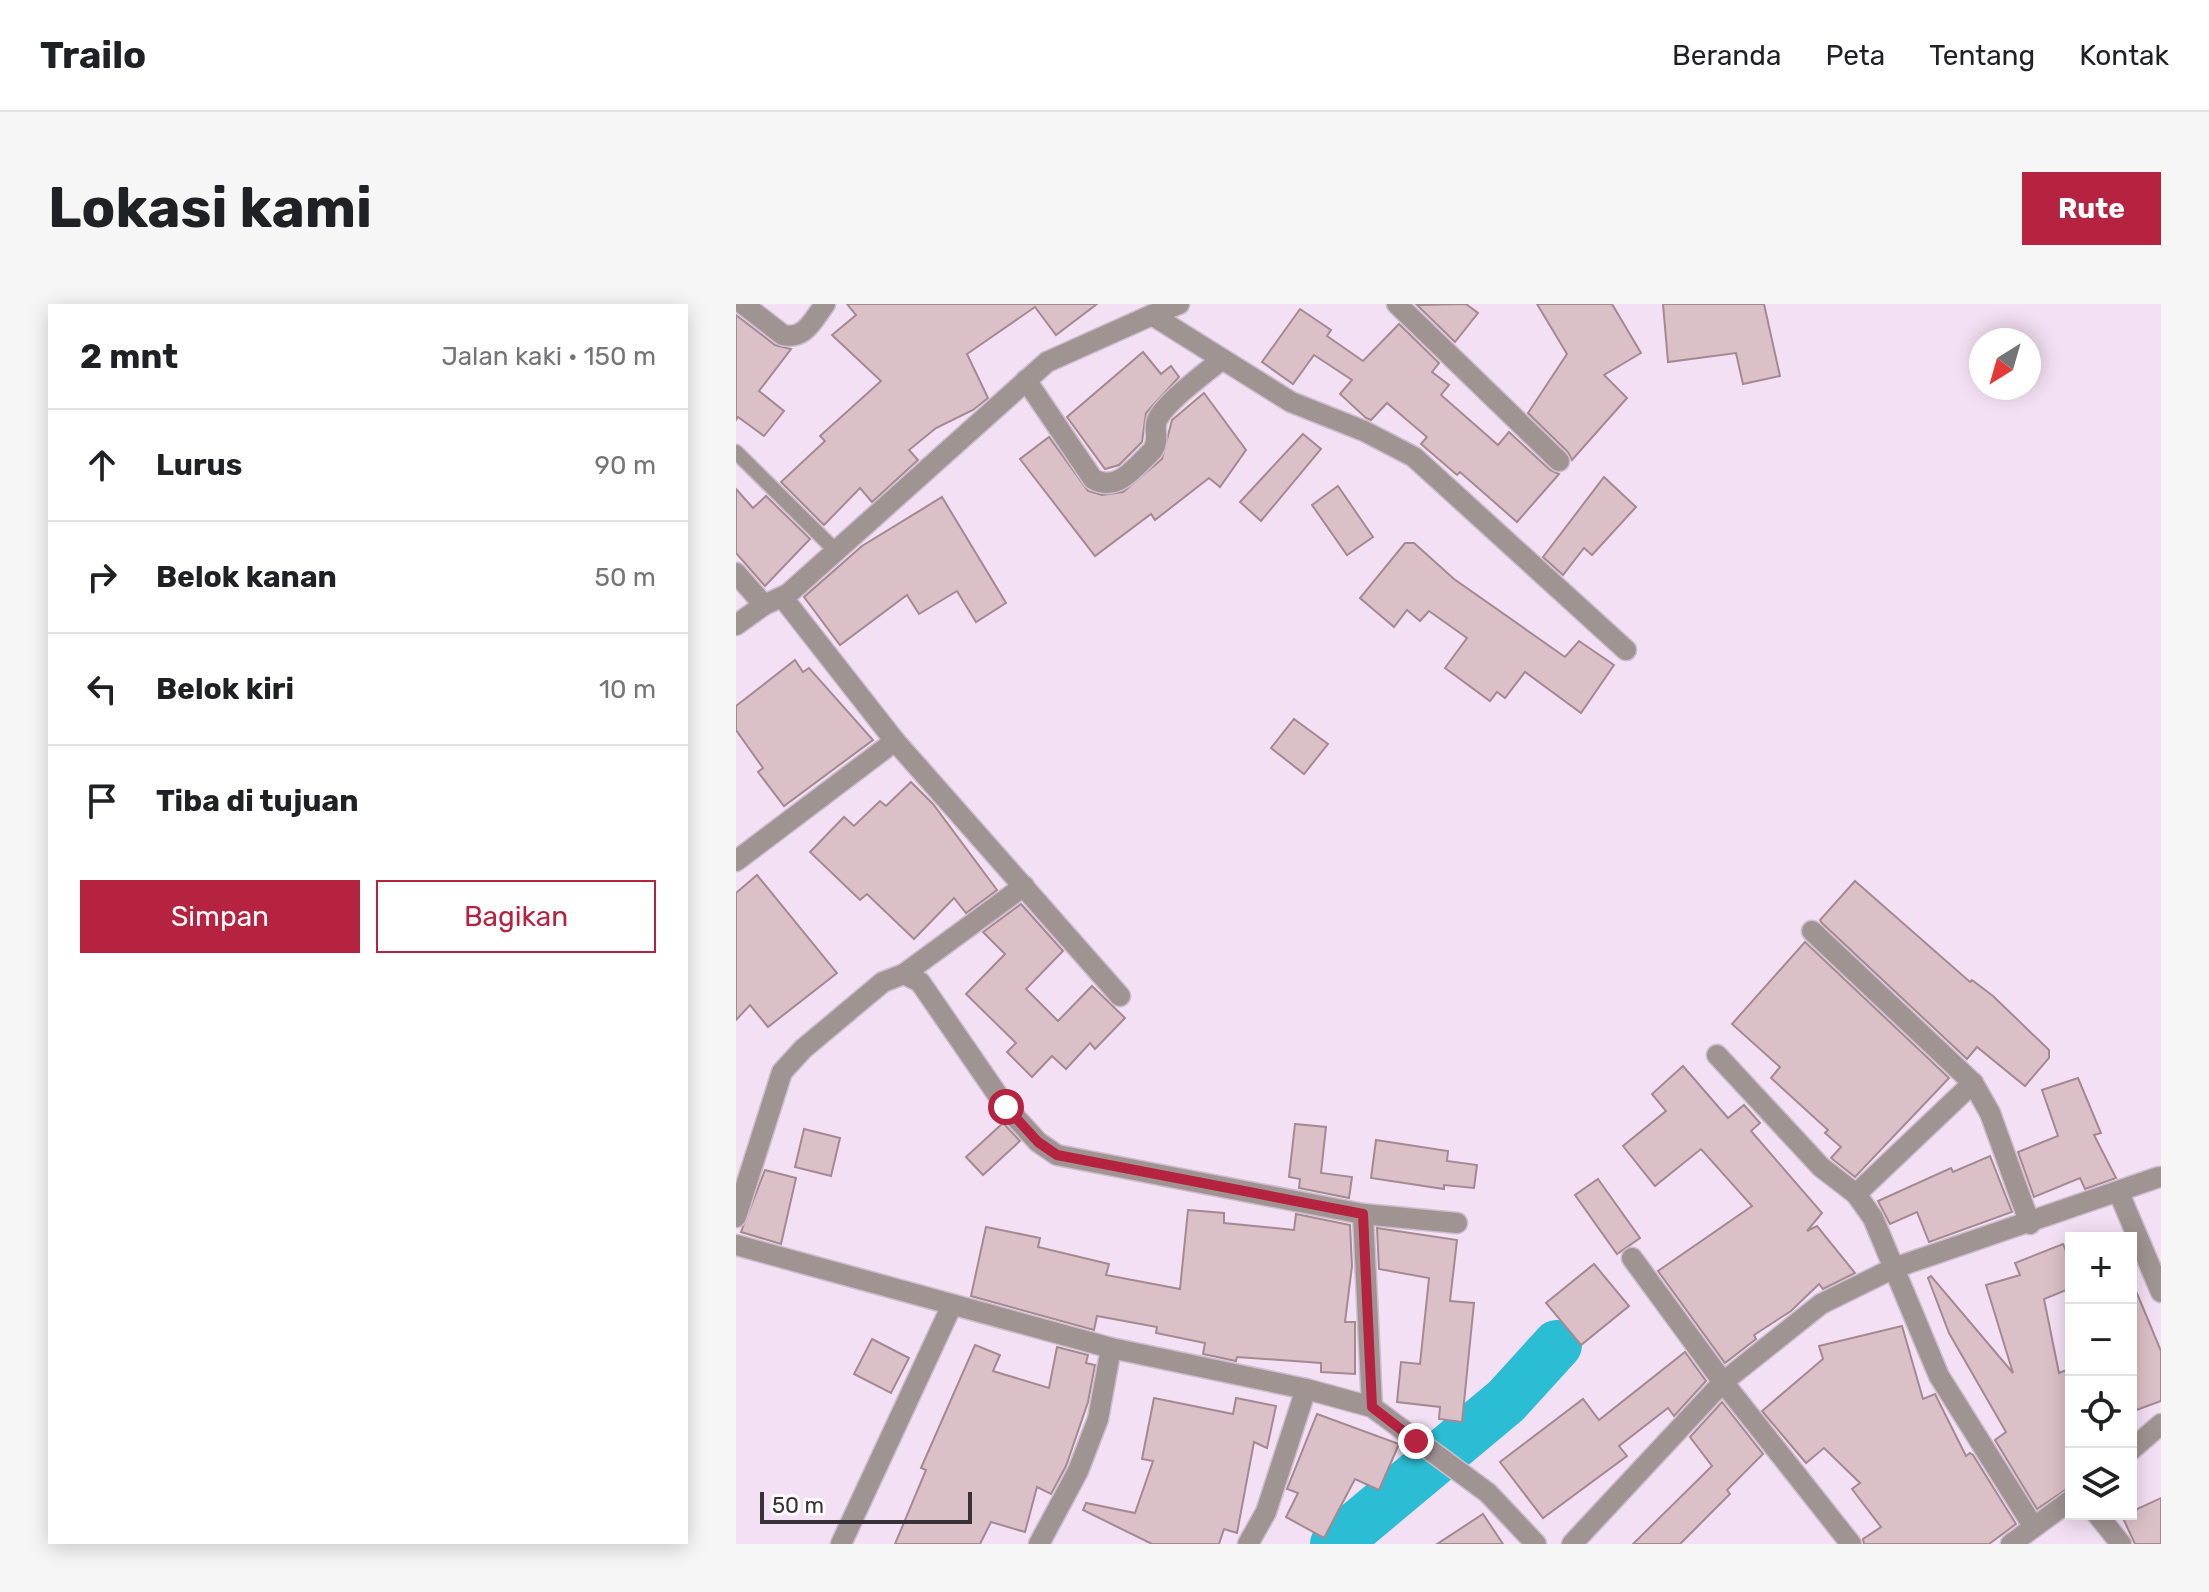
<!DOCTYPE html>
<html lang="id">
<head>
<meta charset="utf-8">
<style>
  :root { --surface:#fff; --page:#f6f6f6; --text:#202124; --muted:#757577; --line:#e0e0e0; --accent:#b52340 }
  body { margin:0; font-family:Rubik,sans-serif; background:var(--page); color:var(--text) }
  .controls { position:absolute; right:24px; bottom:24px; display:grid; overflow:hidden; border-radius:0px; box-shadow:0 4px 20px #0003 }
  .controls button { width:72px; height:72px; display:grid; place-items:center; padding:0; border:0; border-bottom:2px solid var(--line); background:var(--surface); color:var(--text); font:40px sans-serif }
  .compass { position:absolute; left:1233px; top:24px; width:72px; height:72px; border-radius:50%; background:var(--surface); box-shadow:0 4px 20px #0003; rotate:217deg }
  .scale { position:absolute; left:24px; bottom:20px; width:212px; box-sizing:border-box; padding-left:8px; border:4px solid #383138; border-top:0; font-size:22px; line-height:28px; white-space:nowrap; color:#383138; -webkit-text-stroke:6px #fff; paint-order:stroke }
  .stop { position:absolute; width:24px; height:24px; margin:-18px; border:6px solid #b52340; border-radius:50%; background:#fff }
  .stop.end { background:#b52340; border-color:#fff; box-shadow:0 2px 8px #0008 }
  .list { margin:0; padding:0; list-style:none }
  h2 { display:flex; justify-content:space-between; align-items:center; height:104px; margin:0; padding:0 32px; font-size:34px }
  h2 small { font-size:26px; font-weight:400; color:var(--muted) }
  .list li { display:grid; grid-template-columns:52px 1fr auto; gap:24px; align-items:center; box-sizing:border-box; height:112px; padding:0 32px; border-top:2px solid var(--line) }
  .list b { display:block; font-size:30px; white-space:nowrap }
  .list em { font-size:26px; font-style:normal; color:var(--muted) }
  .actions { display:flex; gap:16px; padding:24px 32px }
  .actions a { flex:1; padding:18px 0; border:2px solid var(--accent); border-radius:0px; text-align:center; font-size:28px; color:var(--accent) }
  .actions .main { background:var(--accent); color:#fff }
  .icon { flex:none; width:44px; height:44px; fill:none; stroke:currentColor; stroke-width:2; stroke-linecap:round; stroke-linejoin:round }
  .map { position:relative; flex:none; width:1425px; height:1240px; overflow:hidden; border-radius:0px }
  header { display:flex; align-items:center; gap:48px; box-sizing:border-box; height:112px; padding:0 40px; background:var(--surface); border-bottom:2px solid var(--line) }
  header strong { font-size:38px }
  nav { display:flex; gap:44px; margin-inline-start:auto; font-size:28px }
  .intro { display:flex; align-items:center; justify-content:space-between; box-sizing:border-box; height:192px; padding:0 48px }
  h1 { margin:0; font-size:56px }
  .button { padding:20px 36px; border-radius:0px; background:var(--accent); color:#fff; font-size:28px; font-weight:700 }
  main { display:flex; gap:48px; padding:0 48px }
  aside { flex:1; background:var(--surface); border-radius:0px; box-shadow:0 4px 20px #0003 }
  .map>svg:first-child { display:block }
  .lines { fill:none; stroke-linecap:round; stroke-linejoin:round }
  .river { stroke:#2bbdd3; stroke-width:50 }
  .building { fill:#dcc0c8; stroke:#a48991; stroke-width:2 }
  .service-casing { stroke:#cebdce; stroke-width:17 }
  .minor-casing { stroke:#cebdce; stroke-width:23 }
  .service { stroke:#a09492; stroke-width:14 }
  .minor { stroke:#a09492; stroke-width:20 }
  .route { stroke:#b52340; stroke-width:10 }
</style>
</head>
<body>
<header>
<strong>Trailo</strong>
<nav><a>Beranda</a><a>Peta</a><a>Tentang</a><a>Kontak</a></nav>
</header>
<div class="intro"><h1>Lokasi kami</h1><a class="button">Rute</a></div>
<main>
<aside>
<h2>2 mnt<small>Jalan kaki · 150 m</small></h2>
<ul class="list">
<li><svg class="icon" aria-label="ahead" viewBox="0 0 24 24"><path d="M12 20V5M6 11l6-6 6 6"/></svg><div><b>Lurus</b></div><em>90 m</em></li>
<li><svg class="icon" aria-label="right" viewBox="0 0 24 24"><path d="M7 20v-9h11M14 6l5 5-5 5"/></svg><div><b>Belok kanan</b></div><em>50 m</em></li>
<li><svg class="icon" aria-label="left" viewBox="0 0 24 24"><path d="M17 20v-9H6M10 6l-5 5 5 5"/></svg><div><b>Belok kiri</b></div><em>10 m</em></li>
<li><svg class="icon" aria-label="arrive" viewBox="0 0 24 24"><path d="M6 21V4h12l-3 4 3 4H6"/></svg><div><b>Tiba di tujuan</b></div></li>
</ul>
<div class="actions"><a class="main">Simpan</a><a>Bagikan</a></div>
</aside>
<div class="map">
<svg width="1425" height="1240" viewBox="0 0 1425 1240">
  <rect width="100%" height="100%" fill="#f4e0f4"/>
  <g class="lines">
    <path class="river" d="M599 1240 770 1097 821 1041"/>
  </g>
  <g class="building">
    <path d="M111 0H361L320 31 299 3 231 50 252 94 237 106 200 124 173 146 182 156 136 198 124 184 88 221 45 178 89 137 84 132 145 77 96 31 120 11Z"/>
    <path d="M730 0 742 9 719 38 681 1Z"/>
    <path d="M801 0H876L905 49 868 71 891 94 836 156 832 148 792 109 831 50Z"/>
    <path d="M927 0H1028L1044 72 1007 80 1000 49 932 58Z"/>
    <path d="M564 5 595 26 591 32 627 57 663 20 703 59 696 68 713 81 705 91 762 141 773 128 814 166 823 170 781 218 724 168 721 171 685 140 691 133 651 99 635 116 630 114 604 90 616 76 578 51 557 80 526 58Z"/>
    <path d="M0 11 39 41 55 45 23 87 48 107 28 132 2 113 0 116Z"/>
    <path d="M407 48 425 70 435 62 443 73 410 109 406 138 383 161 369 165 331 113Z"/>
    <path d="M468 89 510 146 484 183 473 174 419 216 415 210 359 252 284 155 313 133 352 187 366 191 387 188 426 155 436 116Z"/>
    <path d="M567 130 585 145 525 217 504 198Z"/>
    <path d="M868 173 900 203 856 251 848 244 827 271 807 253Z"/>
    <path d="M602 182 637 233 611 251 576 201Z"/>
    <path d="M0 185 17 204 30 192 74 235 29 282 0 249Z"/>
    <path d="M206 193 270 299 240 318 221 287 183 310 171 291 104 341 68 293 126 242Z"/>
    <path d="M669 239H678L718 275 829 353 843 337 878 361 845 409 789 368 769 394 761 388 754 397 709 364 731 334 693 307 684 317 671 306 658 323 624 294Z"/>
    <path d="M59 356 67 368 73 364 137 436 48 502 22 468 27 464 0 426V402Z"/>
    <path d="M558 415 592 440 568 470 535 444Z"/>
    <path d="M175 478 197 500 261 586 230 609 218 594 178 635 131 590 124 596 74 548 108 513 118 522 144 497 150 502Z"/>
    <path d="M21 571 101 669 32 723 14 701 0 716V589Z"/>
    <path d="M1119 577 1234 678 1236 676 1257 692 1313 746V754L1289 782 1241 743 1231 755 1086 619 1084 616Z"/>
    <path d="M285 600 327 647 290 685 322 717 356 682 389 714 359 745 354 739 330 765 316 752 296 773 271 748 280 739 230 690 269 650 247 628Z"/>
    <path d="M1069 638 1213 774 1119 873 1095 854 1105 843 1089 829 1092 826 1035 774 1044 763 996 720Z"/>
    <path d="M947 762 992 814 1008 801 1024 819 1015 827 1086 909 1071 927 1081 922 1119 969 1087 985 1083 980 1055 1007 1018 1031 1020 1035 989 1059 922 967 1016 902 965 845 919 882 887 842 930 807 916 790Z"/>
    <path d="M1342 774 1365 829 1358 831 1380 874 1349 885 1344 874 1298 893 1282 848 1322 832 1306 786Z"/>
    <path d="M267 819 284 837 247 871 230 853Z"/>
    <path d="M559 820 590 823 585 869 616 873 613 894 563 884 564 875 553 873Z"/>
    <path d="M68 825 104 834 95 872 59 863Z"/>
    <path d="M640 836 712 847 711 857 741 861 738 884 708 881V885L635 874Z"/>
    <path d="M1254 852 1276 908 1193 938 1181 908 1154 920 1142 897 1215 864 1217 868Z"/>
    <path d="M29 866 60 874 45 940 5 928Z"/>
    <path d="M862 875 904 934 881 950 839 891Z"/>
    <path d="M452 906 488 909V919L558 926 560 910 614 921 616 962 609 1018H619V1070L585 1068V1059L501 1053 500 1057 467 1050 469 1039 420 1029 421 1023 361 1012 358 1026 235 992 250 923 304 934 302 943 373 960 370 971 444 985Z"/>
    <path d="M641 924 721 936 714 997 738 999 726 1118 703 1115 704 1103 661 1098 665 1058 684 1060 693 974 643 965Z"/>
    <path d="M1327 940 1335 958V984L1308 995 1323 1069 1335 1064V1182L1301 1205 1259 1136 1270 1128 1213 1029 1192 974 1195 972 1277 1069 1250 981 1284 971 1279 959Z"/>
    <path d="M858 960 893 1002 845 1041 810 999Z"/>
    <path d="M1395 975 1425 1047V1097L1395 1108Z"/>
    <path d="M1166 1022 1187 1095 1199 1090 1230 1152 1234 1149 1237 1151 1280 1220 1253 1240H1128L1127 1235 1145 1223 1116 1185 1124 1179 1088 1144 1070 1159 1026 1107 1087 1055 1083 1042Z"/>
    <path d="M136 1035 173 1054 155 1089 118 1070Z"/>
    <path d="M239 1041 264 1051 257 1067 313 1084 321 1043 352 1051 350 1059 359 1061 352 1098 330 1162 315 1190 301 1183 289 1228 255 1218 244 1240H159L190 1166 185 1164Z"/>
    <path d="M949 1048 970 1077 938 1112 932 1104 883 1142 891 1152 807 1214 764 1158 847 1095 863 1116Z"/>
    <path d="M418 1094 497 1110 500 1094 540 1102 531 1144 518 1138 501 1229 488 1225 483 1240H416L347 1206 350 1199 399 1209 417 1157 406 1155Z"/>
    <path d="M986 1098 1027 1150 991 1186 994 1190 944 1240H897L976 1162 954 1133Z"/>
    <path d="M581 1110 663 1140 643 1186 619 1175 588 1234 550 1213 562 1189 551 1185Z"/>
    <path d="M1425 1194V1240H1399L1386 1212Z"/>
    <path d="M747 1210 767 1240H701Z"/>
  </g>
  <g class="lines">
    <g class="service-casing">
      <path id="service" d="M0 148 99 246"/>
    </g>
    <g class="minor-casing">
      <g id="minor">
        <path d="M7 0 47 31C69 36 77 16 89 0"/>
        <path d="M661 0 823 157"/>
        <path d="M416 11 443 0"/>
        <path d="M290 76 357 175C382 189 400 162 417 146 424 135 417 126 421 116 430 97 470 69 486 55"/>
        <path d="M0 269 28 301"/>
        <path d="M47 294 159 437 384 692"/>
        <path d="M0 321 28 301 52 290 311 58 416 11 555 98 628 127 678 153 890 346"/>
        <path d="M0 557 159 437"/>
        <path d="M1076 627 1237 779 1254 809 1294 920"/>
        <path d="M168 670 288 582"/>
        <path d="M981 751 1085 863 1120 890 1137 914 1203 1072 1297 1222"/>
        <path d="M1383 889 1425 988"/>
        <path d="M1120 890 1237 779"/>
        <path d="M627 910 721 919"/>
        <path d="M0 913 46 768 67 745 147 678 168 670 184 678 270 803 302 838 321 851 627 910 636 1103"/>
        <path d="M0 941 375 1044 570 1085 636 1103 752 1189 800 1240"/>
        <path d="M896 954 987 1078 1115 1240"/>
        <path d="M1395 1146 1425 1120"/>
        <path d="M1361 1210 1385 1240"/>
        <path d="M105 1240 216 1001"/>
        <path d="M303 1240 342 1167 362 1115 375 1044"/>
        <path d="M512 1240 530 1208 570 1085"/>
        <path d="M836 1240 987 1078 1085 1000 1158 964 1423 873"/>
        <path d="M1275 1240 1335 1196"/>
      </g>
    </g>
    <use href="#service" class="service"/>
    <use href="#minor" class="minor"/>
  </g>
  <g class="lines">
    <path class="route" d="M270 803 302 838 321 851 627 910 636 1103 680 1137"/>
  </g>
</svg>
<div class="controls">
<button>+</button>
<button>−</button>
<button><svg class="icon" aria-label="locate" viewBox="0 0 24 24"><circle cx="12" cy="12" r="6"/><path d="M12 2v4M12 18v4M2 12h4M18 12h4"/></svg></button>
<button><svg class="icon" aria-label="layers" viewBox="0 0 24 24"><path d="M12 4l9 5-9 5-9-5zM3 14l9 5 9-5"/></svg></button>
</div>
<svg class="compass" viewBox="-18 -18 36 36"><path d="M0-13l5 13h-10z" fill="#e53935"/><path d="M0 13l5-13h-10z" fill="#757577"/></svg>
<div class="scale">50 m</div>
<div class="stop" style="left:270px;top:803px"></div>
<div class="stop end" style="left:680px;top:1137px"></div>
</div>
</main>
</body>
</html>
